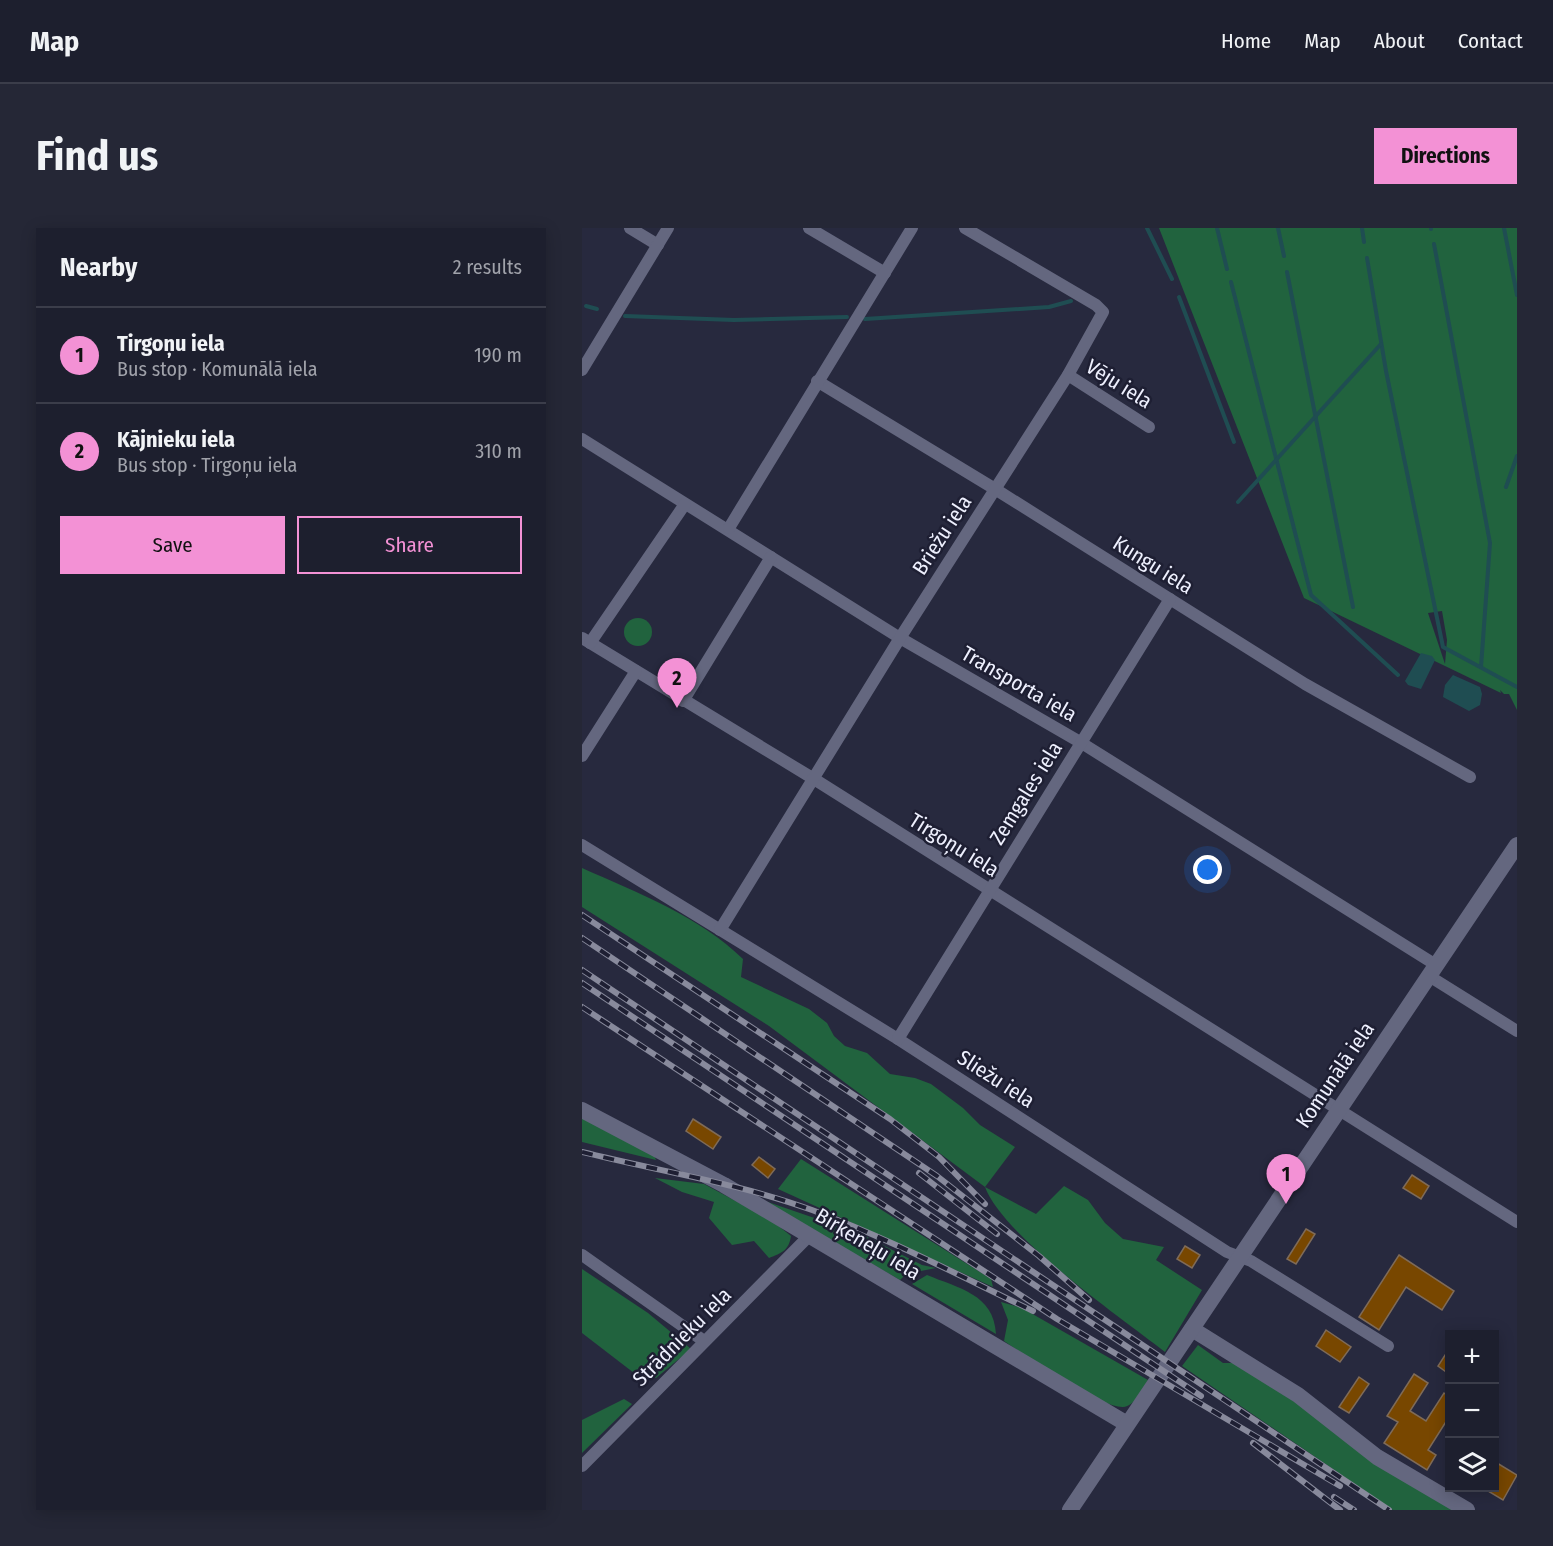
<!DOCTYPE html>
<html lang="en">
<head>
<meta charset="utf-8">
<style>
  :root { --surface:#1d1f2e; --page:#252736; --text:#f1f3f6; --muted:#a0a2aa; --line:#3b3d4a; --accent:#f391d5 }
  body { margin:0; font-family:"Fira Sans Condensed",sans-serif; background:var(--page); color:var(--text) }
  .controls { position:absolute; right:18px; bottom:18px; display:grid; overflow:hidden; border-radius:0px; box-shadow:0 3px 15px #0003 }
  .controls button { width:54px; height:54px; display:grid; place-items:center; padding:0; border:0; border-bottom:2px solid var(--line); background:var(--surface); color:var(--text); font:30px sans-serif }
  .you { position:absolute; left:626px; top:642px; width:21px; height:21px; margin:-15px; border:4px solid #fff; border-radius:50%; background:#1a73e8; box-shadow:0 0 0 9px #1a73e833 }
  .badge { display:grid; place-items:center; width:39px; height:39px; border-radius:50%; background:var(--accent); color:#111; font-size:20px; font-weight:700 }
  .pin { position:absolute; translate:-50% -50px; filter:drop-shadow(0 2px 3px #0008) }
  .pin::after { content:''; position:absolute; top:32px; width:21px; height:18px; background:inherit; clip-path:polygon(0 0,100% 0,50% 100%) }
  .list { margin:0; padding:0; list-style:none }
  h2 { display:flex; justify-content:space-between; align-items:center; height:78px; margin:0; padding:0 24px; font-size:26px }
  h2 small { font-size:20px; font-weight:400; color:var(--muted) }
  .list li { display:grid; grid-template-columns:39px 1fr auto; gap:18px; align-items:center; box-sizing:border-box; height:96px; padding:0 24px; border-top:2px solid var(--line) }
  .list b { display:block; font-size:22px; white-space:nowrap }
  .list p { margin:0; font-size:20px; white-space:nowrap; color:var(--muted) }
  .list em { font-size:20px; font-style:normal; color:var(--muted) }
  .actions { display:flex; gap:12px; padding:18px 24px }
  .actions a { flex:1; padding:14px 0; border:2px solid var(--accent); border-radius:0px; text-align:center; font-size:21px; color:var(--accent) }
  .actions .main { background:var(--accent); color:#111 }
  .icon { flex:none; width:33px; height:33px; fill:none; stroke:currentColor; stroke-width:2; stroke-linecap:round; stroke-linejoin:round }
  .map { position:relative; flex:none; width:935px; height:1282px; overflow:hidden; border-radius:0px }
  header { display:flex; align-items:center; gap:36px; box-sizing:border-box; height:84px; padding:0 30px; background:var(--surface); border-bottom:2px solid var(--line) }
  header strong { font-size:28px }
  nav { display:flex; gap:33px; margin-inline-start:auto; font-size:21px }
  .intro { display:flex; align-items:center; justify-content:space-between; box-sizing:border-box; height:144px; padding:0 36px }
  h1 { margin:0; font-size:42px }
  .button { padding:15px 27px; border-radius:0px; background:var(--accent); color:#111; font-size:21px; font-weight:700 }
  main { display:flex; gap:36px; padding:0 36px }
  aside { flex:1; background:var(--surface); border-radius:0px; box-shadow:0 3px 15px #0003 }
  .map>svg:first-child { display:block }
  .green { fill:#21633e; fill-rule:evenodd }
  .water { fill:#1f4d52 }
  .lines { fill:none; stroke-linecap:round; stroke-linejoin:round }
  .stream { stroke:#1f4d52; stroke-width:4 }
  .building { fill:#784700; stroke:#7f6b58; stroke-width:1.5 }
  .street { stroke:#64677f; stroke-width:12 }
  .secondary { stroke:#64677f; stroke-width:16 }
  .rail-casing { stroke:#888a9c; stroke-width:6 }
  .rail { stroke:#1e1f33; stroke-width:4; stroke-dasharray:11; stroke-linecap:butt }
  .labels { text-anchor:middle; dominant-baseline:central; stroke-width:5; stroke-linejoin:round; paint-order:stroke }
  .street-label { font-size:21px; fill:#eef0fe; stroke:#1e1f33 }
</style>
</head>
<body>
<header>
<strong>Map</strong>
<nav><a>Home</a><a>Map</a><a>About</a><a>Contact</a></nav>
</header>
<div class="intro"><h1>Find us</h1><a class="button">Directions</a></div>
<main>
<aside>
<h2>Nearby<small>2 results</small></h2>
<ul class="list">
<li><span class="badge">1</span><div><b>Tirgoņu iela</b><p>Bus stop · Komunālā iela</p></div><em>190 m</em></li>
<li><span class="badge">2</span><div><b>Kājnieku iela</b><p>Bus stop · Tirgoņu iela</p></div><em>310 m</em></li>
</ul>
<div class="actions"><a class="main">Save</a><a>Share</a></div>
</aside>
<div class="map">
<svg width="935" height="1282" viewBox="0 0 935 1282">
  <rect width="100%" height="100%" fill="#27293e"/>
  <g class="green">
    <path d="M577 0H935V482L927 466H922L918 462 919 465 722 370ZM860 383 865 412 863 436 846 385Z"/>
    <circle cx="56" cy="404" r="14"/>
    <path d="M0 640C56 665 117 688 161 731L159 749 227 781 245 795 252 808 263 818 285 825 308 846 333 850 349 856 381 880 398 897 433 919 403 959 454 986 482 958 506 972 523 995 541 1011 582 1019 574 1032 620 1062 583 1124C537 1088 422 1009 403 959L187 798 0 679Z"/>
    <path d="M0 888 72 927 74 932 0 914Z"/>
    <path d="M219 931 409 1051 411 1059 196 961Z"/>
    <path d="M73 950 122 956 189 992 209 1008C207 1022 200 1025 187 1030L172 1013 150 1017 127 990 132 974 100 964Z"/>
    <path d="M177 971 279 1006 340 1037 354 1040 324 1046 318 1052Z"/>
    <path d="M0 1041 66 1085 109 1121 74 1150 52 1145 0 1105Z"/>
    <path d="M345 1047C376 1060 412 1066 414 1106L330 1056Z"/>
    <path d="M419 1074 440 1080 566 1152C560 1162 553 1178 541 1179 517 1180 445 1128 422 1113L426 1092Z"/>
    <path d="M616 1117 641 1135H651L726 1182 871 1282H811L600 1138Z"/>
    <path d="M42 1171 50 1176 0 1225V1192Z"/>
  </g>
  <g class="water">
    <path d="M839 425 850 428 853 432 839 461 826 457 823 453Z"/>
    <path d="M871 447 898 459 900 466 898 477 887 483 861 469 863 457Z"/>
  </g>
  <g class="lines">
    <g class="stream">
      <path d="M565 0 590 51"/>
      <path d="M635 0 645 41"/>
      <path d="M696 0 702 28"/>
      <path d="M780 0 782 14"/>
      <path d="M849 0V1"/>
      <path d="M922 0 935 67"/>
      <path d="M852 16 908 315 899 439"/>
      <path d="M785 30 804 143 861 419 935 459"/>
      <path d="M705 44 771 379"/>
      <path d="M649 54 729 367 816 447"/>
      <path d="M597 69 652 214"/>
      <path d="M4 78 15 81"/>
      <path d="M43 88 152 92 265 89"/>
      <path d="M283 91 467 79 489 73"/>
      <path d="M924 259 935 228"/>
      <path d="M656 274 799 116"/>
    </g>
  </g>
  <g class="building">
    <path d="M111 891 139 909 131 921 104 903Z"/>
    <path d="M177 929 193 941 186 950 170 937Z"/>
    <path d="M830 947 847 958 839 971 821 960Z"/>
    <path d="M724 1001 733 1006 714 1036 705 1031Z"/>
    <path d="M603 1018 618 1027 610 1040 595 1031Z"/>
    <path d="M817 1027 872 1063 860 1082 824 1059 797 1102 777 1089Z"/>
    <path d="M744 1102 769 1119 758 1134 734 1118Z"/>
    <path d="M867 1121V1146L856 1138Z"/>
    <path d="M832 1146 846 1155 828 1183 844 1193 862 1165 867 1169V1189L846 1222 854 1227 845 1242 802 1215 816 1194 805 1188Z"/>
    <path d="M777 1149 787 1156 767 1185 757 1179Z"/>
    <path d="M915 1235 935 1247 921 1272 901 1260H912Z"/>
  </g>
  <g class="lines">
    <g class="street">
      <path d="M48 0 76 17"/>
      <path d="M227 0 303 45"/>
      <path d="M0 142 86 0"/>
      <path d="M486 147 567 199"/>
      <path d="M235 153 413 261 723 456 888 549"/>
      <path d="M0 211 318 410 498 514 854 737"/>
      <path d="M147 300 330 0"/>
      <path d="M0 410 232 551 935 994"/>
      <path d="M8 415 103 276"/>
      <path d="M101 473 189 329"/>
      <path d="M0 528 54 443"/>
      <path d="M0 617 316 811 645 1024 669 1033 806 1118"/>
      <path d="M138 702 318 410 486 147 521 84 514 77 383 0"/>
      <path d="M847 748 935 803"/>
      <path d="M316 811 588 371"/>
      <path d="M0 1027 122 1113"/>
      <path d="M0 1238 228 1007"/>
    </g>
    <g class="secondary">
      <path d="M0 882 142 957 545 1196"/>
      <path d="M610 1101 716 1167 795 1229 885 1282"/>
      <path d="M488 1282 935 617"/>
    </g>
    <g class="rail-casing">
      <g id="rail">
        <path d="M0 687 308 891 357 929 403 976"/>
        <path d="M0 710 355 948 457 1028 507 1072"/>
        <path d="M0 742 807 1282"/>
        <path d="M0 755 619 1168"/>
        <path d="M0 779 475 1091 758 1258"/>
        <path d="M0 924C76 943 156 955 230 982 306 1010 378 1048 451 1083"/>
        <path d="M337 945 415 1006"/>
        <path d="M671 1215 758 1282"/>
        <path d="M752 1269 772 1282"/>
      </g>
    </g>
    <use href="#rail" class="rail"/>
  </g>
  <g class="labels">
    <g class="street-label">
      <text transform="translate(537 156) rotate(32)">Vēju iela</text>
      <text transform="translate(360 307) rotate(-57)">Briežu iela</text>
      <text transform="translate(571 337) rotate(32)">Kungu iela</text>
      <text transform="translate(437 456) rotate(30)">Transporta iela</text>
      <text transform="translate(444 565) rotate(-58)">Zemgales iela</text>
      <text transform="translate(372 617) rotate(32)">Tirgoņu iela</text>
      <text transform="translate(753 847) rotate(-56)">Komunālā iela</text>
      <text transform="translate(414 851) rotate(33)">Sliežu iela</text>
      <text transform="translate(286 1016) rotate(31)">Birķeneļu iela</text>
      <text transform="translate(100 1109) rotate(-45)">Strādnieku iela</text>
    </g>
  </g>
</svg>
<div class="controls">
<button>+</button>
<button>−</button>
<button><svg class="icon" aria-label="layers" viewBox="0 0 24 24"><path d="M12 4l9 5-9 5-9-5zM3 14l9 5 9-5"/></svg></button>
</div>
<div class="you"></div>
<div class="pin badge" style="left:704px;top:976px">1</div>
<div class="pin badge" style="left:95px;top:480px">2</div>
</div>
</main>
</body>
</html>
